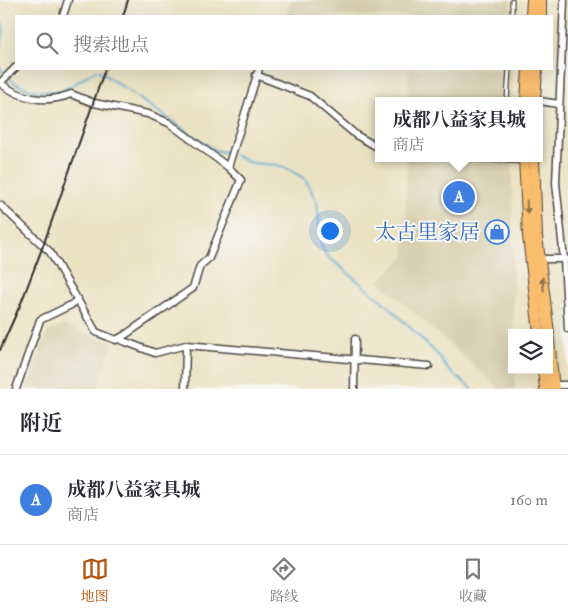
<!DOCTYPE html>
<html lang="zh">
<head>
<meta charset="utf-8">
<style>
  :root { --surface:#fff; --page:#f2f2f3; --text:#2b2b33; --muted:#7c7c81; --line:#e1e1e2; --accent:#b45309 }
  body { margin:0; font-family:"IM FELL Double Pica","Noto Serif SC",serif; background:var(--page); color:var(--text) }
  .controls { position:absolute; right:15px; bottom:15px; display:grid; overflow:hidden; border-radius:0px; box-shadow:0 5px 20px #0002 }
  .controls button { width:45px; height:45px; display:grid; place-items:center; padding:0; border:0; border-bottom:1px solid var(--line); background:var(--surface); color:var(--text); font:25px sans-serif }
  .you { position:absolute; left:329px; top:230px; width:18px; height:18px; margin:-12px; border:4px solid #fff; border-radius:50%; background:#1a73e8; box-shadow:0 0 0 8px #1a73e833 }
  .badge { display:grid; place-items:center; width:32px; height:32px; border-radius:50%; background:var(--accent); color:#fff; font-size:16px; font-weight:700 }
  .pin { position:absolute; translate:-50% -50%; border:2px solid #fff; box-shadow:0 1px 5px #0006 }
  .popup { position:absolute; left:375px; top:97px; width:168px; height:65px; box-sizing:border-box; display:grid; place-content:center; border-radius:0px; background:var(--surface); filter:drop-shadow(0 1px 4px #0005); font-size:16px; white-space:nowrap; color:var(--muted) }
  .popup b { font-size:19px; color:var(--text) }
  .popup::after { content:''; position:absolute; left:50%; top:100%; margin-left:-10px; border:10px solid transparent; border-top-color:var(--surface) }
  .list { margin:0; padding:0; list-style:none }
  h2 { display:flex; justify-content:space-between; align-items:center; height:65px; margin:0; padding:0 20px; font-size:21px }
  h2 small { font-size:16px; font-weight:400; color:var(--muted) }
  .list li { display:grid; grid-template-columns:32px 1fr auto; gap:15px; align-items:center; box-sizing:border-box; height:90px; padding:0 20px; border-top:1px solid var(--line) }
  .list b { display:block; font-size:19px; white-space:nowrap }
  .list p { margin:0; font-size:16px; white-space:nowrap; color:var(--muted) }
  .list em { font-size:16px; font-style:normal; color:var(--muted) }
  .icon { flex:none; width:28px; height:28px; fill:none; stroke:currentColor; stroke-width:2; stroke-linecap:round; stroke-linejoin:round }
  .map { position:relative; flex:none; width:568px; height:389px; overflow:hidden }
  .search { position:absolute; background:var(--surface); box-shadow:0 5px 20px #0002; left:15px; right:15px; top:15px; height:55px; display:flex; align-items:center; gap:12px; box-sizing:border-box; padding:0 18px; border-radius:0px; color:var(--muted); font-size:19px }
  .sheet { height:155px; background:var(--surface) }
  nav { display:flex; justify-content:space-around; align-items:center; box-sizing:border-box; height:70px; border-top:1px solid var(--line); background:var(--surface); font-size:14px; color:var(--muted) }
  nav a { display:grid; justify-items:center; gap:2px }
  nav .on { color:var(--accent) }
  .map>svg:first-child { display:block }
  .built { fill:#d9d0b1 }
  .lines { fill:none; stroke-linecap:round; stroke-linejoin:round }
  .stream { stroke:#5caad6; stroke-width:2 }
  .service-casing { stroke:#484642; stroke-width:5.5 }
  .minor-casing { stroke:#484642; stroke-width:9 }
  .primary-casing { stroke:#484642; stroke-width:12 }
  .service { stroke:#fff; stroke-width:3 }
  .minor { stroke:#fff; stroke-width:6 }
  .primary { stroke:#fbbd6e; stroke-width:10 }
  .rail { stroke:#2b2b2b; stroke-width:2 }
  .oneway { fill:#93744c }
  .labels { text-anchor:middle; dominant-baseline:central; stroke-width:4; stroke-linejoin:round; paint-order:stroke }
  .shop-label { font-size:21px; fill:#366cbe; stroke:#f6f6f2; text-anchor:end }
</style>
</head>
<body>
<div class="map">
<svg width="568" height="389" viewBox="0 0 568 389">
  <rect width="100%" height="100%" fill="#f6f6f2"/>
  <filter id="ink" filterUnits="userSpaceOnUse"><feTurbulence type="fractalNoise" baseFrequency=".02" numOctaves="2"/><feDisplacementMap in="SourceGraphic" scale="10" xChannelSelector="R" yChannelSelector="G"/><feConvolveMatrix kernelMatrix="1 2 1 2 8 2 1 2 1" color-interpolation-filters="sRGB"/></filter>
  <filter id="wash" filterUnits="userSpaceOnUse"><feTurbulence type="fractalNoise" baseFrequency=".0096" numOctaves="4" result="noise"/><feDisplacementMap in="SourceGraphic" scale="20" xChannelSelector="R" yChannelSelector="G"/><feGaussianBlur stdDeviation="1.12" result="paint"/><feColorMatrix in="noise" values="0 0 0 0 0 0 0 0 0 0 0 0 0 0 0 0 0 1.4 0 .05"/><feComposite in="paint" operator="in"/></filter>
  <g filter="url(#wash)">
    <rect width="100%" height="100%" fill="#ebe2c2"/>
    <g class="built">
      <path d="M291 0H511V16H286Z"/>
      <path d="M409 69H512V101H408Z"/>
      <path d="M407 158H512L514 333H512V370H515V389H500L379 281 404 257Z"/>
      <path d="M63 325 113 343 97 389H27L36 361 49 330Z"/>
    </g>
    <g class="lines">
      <g class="stream">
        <path d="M0 20C7 28 2 39 0 48"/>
        <path d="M0 67 3 73"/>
        <path d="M10 79C23 91 50 95 67 88 76 84 85 77 94 71H99L210 147 218 151 230 153"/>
        <path d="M234 155 251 163 277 165 288 169 305 179 317 202 321 244 326 255 388 306 438 355 448 370 472 389"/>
      </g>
    </g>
  </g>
  <g filter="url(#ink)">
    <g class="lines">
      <g class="service-casing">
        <g id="service">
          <path d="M512 16V0"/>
          <path d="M507 101 509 69"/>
        </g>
      </g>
      <g class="minor-casing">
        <g id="minor">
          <path d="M564 0 556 183 564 260 568 329"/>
          <path d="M63 16 68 0"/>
          <path d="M256 75 310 96 356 135 379 148"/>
          <path d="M0 83 16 67"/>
          <path d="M539 101 559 104"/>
          <path d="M478 158 527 160"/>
          <path d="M228 167 259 69"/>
          <path d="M0 205 50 252 96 332 116 340 125 335 193 288 200 266 209 258 241 180 228 167 169 123 148 114 94 103 71 94C46 104 21 99 0 83"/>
          <path d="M540 259H566"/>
          <path d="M118 339 155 353 186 345 429 366"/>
          <path d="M554 385H568"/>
          <path d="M16 389 40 320 71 305 78 299"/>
          <path d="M185 389 186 345"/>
          <path d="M354 389 355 339"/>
        </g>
      </g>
      <g class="primary-casing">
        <g id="primary">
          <path d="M531 16 532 0"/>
          <path d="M541 16V0"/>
          <path d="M526 101 528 69"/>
          <path d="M535 101 537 69"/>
          <path d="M524 158 528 236 539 333"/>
          <path d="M534 158 537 236 549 333"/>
          <path d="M549 339 554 389"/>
          <path d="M543 370 545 389"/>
        </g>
      </g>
      <use href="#service" class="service"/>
      <use href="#minor" class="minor"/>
      <use href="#primary" class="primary"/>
      <g class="rail">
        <path d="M123 16 128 0"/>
        <path d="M0 350 21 303 43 246 105 69"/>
      </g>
    </g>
    <defs><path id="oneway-solid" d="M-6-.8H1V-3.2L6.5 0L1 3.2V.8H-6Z" transform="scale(1.25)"/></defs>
    <g class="oneway">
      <use href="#oneway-solid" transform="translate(527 207) rotate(87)"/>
      <use href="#oneway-solid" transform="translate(543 284) rotate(-97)"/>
    </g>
  </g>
  <defs>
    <g id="shop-ring" transform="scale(1.25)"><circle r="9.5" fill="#f6f6f2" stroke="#3f7fe0" stroke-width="1.5"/><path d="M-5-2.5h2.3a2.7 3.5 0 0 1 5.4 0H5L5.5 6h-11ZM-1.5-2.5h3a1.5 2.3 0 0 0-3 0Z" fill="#3f7fe0"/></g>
  </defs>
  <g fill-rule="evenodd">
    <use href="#shop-ring" x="497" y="232"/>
  </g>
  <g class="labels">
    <g class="shop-label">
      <text x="480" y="232">太古里家居</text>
    </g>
  </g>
</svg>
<div class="controls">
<button><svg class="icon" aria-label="layers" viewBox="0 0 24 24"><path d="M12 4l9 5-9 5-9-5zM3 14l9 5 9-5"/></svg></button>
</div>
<div class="you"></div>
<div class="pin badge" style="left:459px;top:197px;background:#3f7fe0">A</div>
<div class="popup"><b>成都八益家具城</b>商店</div>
<div class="search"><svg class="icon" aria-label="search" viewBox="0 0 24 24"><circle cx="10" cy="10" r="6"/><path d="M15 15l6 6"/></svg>搜索地点</div>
</div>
<section class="sheet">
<h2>附近<small></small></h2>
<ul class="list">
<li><span class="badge" style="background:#3f7fe0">A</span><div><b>成都八益家具城</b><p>商店</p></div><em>160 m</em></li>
</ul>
</section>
<nav>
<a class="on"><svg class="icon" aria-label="map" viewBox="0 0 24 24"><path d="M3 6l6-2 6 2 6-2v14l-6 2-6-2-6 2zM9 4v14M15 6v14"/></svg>地图</a>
<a><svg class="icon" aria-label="directions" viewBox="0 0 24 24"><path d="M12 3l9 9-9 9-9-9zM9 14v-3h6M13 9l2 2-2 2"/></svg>路线</a>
<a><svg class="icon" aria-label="saved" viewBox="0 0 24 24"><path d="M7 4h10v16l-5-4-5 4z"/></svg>收藏</a>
</nav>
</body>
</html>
